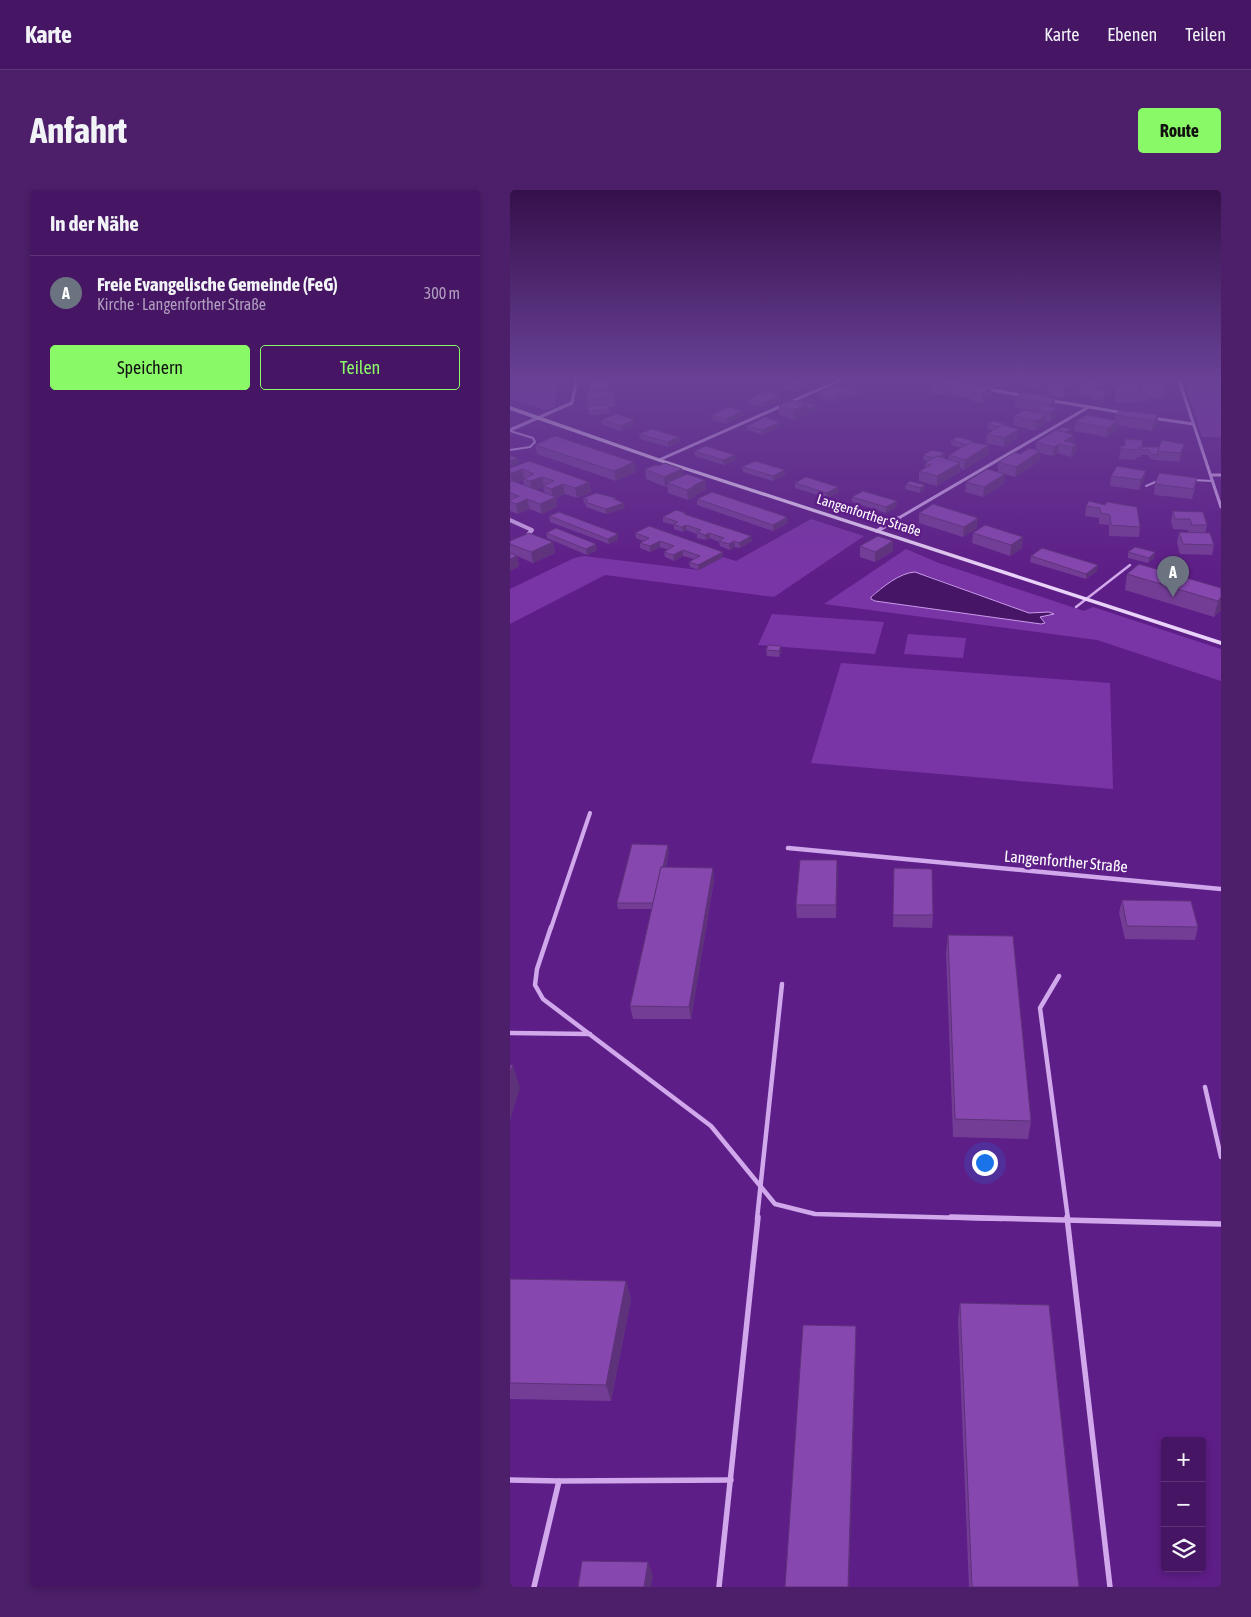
<!DOCTYPE html>
<html lang="de">
<head>
<meta charset="utf-8">
<style>
  :root { --surface:#461665; --page:#4d1f6b; --text:#f1f3f6; --muted:#b09fbf; --line:#5e3579; --accent:#8af967 }
  body { margin:0; font-family:"Asap Condensed",sans-serif; background:var(--page); color:var(--text) }
  .controls { position:absolute; right:15px; bottom:15px; display:grid; overflow:hidden; border-radius:5px; box-shadow:0 2px 8px #0003 }
  .controls button { width:45px; height:45px; display:grid; place-items:center; padding:0; border:0; border-bottom:1px solid var(--line); background:var(--surface); color:var(--text); font:25px sans-serif }
  .you { position:absolute; left:474px; top:972px; width:18px; height:18px; margin:-12px; border:4px solid #fff; border-radius:50%; background:#1a73e8; box-shadow:0 0 0 8px #1a73e833 }
  .badge { display:grid; place-items:center; width:32px; height:32px; border-radius:50%; background:var(--accent); color:#fff; font-size:16px; font-weight:700 }
  .pin { position:absolute; translate:-50% -41px; filter:drop-shadow(0 1px 2px #0008) }
  .pin::after { content:''; position:absolute; top:26px; width:18px; height:15px; background:inherit; clip-path:polygon(0 0,100% 0,50% 100%) }
  .list { margin:0; padding:0; list-style:none }
  h2 { display:flex; justify-content:space-between; align-items:center; height:65px; margin:0; padding:0 20px; font-size:21px }
  h2 small { font-size:16px; font-weight:400; color:var(--muted) }
  .list li { display:grid; grid-template-columns:32px 1fr auto; gap:15px; align-items:center; box-sizing:border-box; height:75px; padding:0 20px; border-top:1px solid var(--line) }
  .list b { display:block; font-size:19px; white-space:nowrap }
  .list p { margin:0; font-size:16px; white-space:nowrap; color:var(--muted) }
  .list em { font-size:16px; font-style:normal; color:var(--muted) }
  .actions { display:flex; gap:10px; padding:15px 20px }
  .actions a { flex:1; padding:11px 0; border:1px solid var(--accent); border-radius:5px; text-align:center; font-size:18px; color:var(--accent) }
  .actions .main { background:var(--accent); color:#111 }
  .icon { flex:none; width:28px; height:28px; fill:none; stroke:currentColor; stroke-width:2; stroke-linecap:round; stroke-linejoin:round }
  .map { position:relative; flex:none; width:711px; height:1397px; overflow:hidden; border-radius:5px }
  header { display:flex; align-items:center; gap:30px; box-sizing:border-box; height:70px; padding:0 25px; background:var(--surface); border-bottom:1px solid var(--line) }
  header strong { font-size:24px }
  nav { display:flex; gap:28px; margin-inline-start:auto; font-size:18px }
  .intro { display:flex; align-items:center; justify-content:space-between; box-sizing:border-box; height:120px; padding:0 30px }
  h1 { margin:0; font-size:35px }
  .button { padding:12px 22px; border-radius:5px; background:var(--accent); color:#111; font-size:18px; font-weight:700 }
  main { display:flex; gap:30px; padding:0 30px }
  aside { flex:1; background:var(--surface); border-radius:5px; box-shadow:0 2px 8px #0003 }
  .map>svg:first-child { display:block }
  .green { fill:#7935a6; fill-rule:evenodd }
  .water { fill:#471566; stroke:#cb9bec }
  .lines { fill:none; stroke-linecap:round; stroke-linejoin:round }
  .lane-far4 { stroke:#d0a8eb; stroke-width:2 }
  .lane-far3 { stroke:#d0a8eb; stroke-width:2.5 }
  .lane-far2 { stroke:#d0a8eb; stroke-width:4 }
  .lane-far1 { stroke:#d0a8eb; stroke-width:4.5 }
  .lane { stroke:#d0a8eb; stroke-width:5.5 }
  .street-far2 { stroke:#d0a8eb; stroke-width:3 }
  .street-far1 { stroke:#d0a8eb; stroke-width:4 }
  .street { stroke:#d0a8eb; stroke-width:4.5 }
  .secondary { fill:#ead3f8; fill-rule:evenodd }
  .wall { fill:#733d96; fill-rule:evenodd }
  .shaded-wall { fill:#5e327a }
  .building { fill:#8647af; stroke:#5e327a }
  .labels { text-anchor:middle; dominant-baseline:central; stroke-width:5; stroke-linejoin:round; paint-order:stroke }
  .far-street-label { font-size:14px; fill:#fff; stroke:#5e1e87 }
  .street-label { font-size:16px; fill:#fff; stroke:#5e1e87 }
</style>
</head>
<body>
<header>
<strong>Karte</strong>
<nav><a>Karte</a><a>Ebenen</a><a>Teilen</a></nav>
</header>
<div class="intro"><h1>Anfahrt</h1><a class="button">Route</a></div>
<main>
<aside>
<h2>In der Nähe<small></small></h2>
<ul class="list">
<li><span class="badge" style="background:#6b7280">A</span><div><b>Freie Evangelische Gemeinde (FeG)</b><p>Kirche · Langenforther Straße</p></div><em>300 m</em></li>
</ul>
<div class="actions"><a class="main">Speichern</a><a>Teilen</a></div>
</aside>
<div class="map">
<svg width="711" height="1397" viewBox="0 0 711 1397">
  <rect width="100%" height="100%" fill="#5e1e87"/>
  <g class="green">
    <path d="M673 187H711V247H692Z"/>
    <path d="M0 188 12 192 48 190 45 217 35 220 0 209Z"/>
    <path d="M301 329 354 346 264 407 95 385 0 434V399L64 368 74 366 189 380 213 367 226 371Z"/>
    <path d="M396 359 429 373 574 421 583 417 711 459V491L587 450 314 414ZM416 385 519 423 539 422 529 427 535 433 531 434 365 411 361 409V406L382 392Z"/>
    <path d="M262 424 374 432 365 464 248 455Z"/>
    <path d="M398 444 456 448 453 468 394 464Z"/>
    <path d="M331 473 600 493 603 599 301 573Z"/>
  </g>
  <path class="water" d="M405 382 519 423 539 422 544 424 530 427 535 433 531 434 365 411 361 409V407C373 397 389 383 405 382Z"/>
  <g class="lines">
    <g class="lane-far4">
      <path d="M0 241 23 248 25 252 20 257 0 260"/>
      <path d="M682 290 703 291"/>
      <path d="M636 296 650 290"/>
    </g>
    <path class="lane-far3" d="M566 417 620 375"/>
    <path class="lane-far2" d="M41 738 80 623"/>
    <g class="lane-far1">
      <path d="M41 737 27 779 25 795 33 809 201 936 265 1014 305 1024 492 1029"/>
      <path d="M549 786 530 818 558 1029"/>
      <path d="M0 843 80 844"/>
      <path d="M695 897 711 967"/>
      <path d="M247 1029 272 794"/>
    </g>
    <g class="lane">
      <path d="M441 1027 711 1034"/>
      <path d="M557 1027 600 1397"/>
      <path d="M0 1290 49 1291"/>
      <path d="M24 1397 49 1291 221 1290"/>
      <path d="M209 1397 248 1027"/>
    </g>
    <g class="street-far2">
      <path d="M419 187 434 191"/>
      <path d="M668 187 711 317"/>
      <path d="M477 199 515 206"/>
      <path d="M538 210 614 223"/>
      <path d="M642 228 683 234"/>
      <path d="M0 240 62 213 67 187"/>
      <path d="M149 270 337 187"/>
      <path d="M701 285H711"/>
      <path d="M387 329 577 218"/>
    </g>
    <g class="street-far1">
      <path d="M0 330 22 340 16 347"/>
      <path d="M367 341 389 328"/>
    </g>
    <path class="street" d="M278 658 711 699"/>
    <path class="secondary" d="M0 216 151 269 711 451V455L147 271 0 220Z"/>
  </g>
  <g class="wall">
    <path d="M82 187H105L104 190H99V201H104L105 210V217H98L99 224 79 225 77 209 80 202 79 199 87 189V188H83Z"/>
    <path d="M354 187H392V189L356 191Z"/>
    <path d="M392 187H401V188L397 191H392Z"/>
    <path d="M483 187H505V193L498 198 483 195Z"/>
    <path d="M516 187H538L537 193 530 198 515 196Z"/>
    <path d="M433 188 481 197V206L471 213 461 211 462 209 436 203 433 205 422 203V194Z"/>
    <path d="M578 189 596 206 591 211 580 209 581 207 568 205 569 196Z"/>
    <path d="M543 191 558 202 553 208 536 205 537 196Z"/>
    <path d="M611 191 628 202H630L631 194H637V192L656 199 654 208H639L638 211H632V212H605V207L606 198 610 199Z"/>
    <path d="M274 194 304 195 288 202 274 198Z"/>
    <path d="M348 200V204L344 206 338 205 324 212 309 208V203Z"/>
    <path d="M505 208H545L544 217 547 218 546 227 540 232 536 231 535 235 525 241 503 235 504 226 526 223V221L505 217Z"/>
    <path d="M239 209 270 210 253 217 239 214Z"/>
    <path d="M289 212 305 215 306 220 284 230 269 225V216Z"/>
    <path d="M233 221 234 225 216 234 202 230 201 225Z"/>
    <path d="M605 225H648L647 235 642 241 607 235V241L597 247 564 241 566 232 605 231Z"/>
    <path d="M92 230H125V235L112 241 92 235Z"/>
    <path d="M478 234H495V236L508 248 494 257 476 253 477 244 483 240 478 239Z"/>
    <path d="M237 236H270L252 245 238 240Z"/>
    <path d="M553 237 560 244 564 245 563 253 567 254 566 263 561 267 548 263 543 266 530 263V271L505 287 495 284 494 294 473 307 455 302 456 292 488 282V272L510 264 526 260V252L548 241Z"/>
    <path d="M129 244 169 247 170 252 158 257 130 249Z"/>
    <path d="M615 249 632 257H649L652 250 672 264 669 272 646 270 640 269 638 265H631V267H627L626 270 609 269 611 256H614Z"/>
    <path d="M441 250 463 251V253L479 255 478 265 454 280 450 278V282L427 296 409 291V281L415 278V273L418 271 413 270V265L438 269 439 265 451 258 441 255Z"/>
    <path d="M25 255 126 282 106 291 27 264Z"/>
    <path d="M184 261 226 270 214 275 185 266Z"/>
    <path d="M149 276 172 279 173 286 195 290 196 300 186 305V306L178 310 158 303 157 296 155 297 136 289 135 279Z"/>
    <path d="M232 277 275 280V285L263 291 233 282Z"/>
    <path d="M0 278 79 292 81 302 67 308 55 304 46 308 47 317 32 324 20 319 8 324 0 321ZM13 290 14 296 6 293ZM33 297 34 303 26 300Z"/>
    <path d="M601 286 634 290 629 300 600 296Z"/>
    <path d="M285 293 329 302 317 308 285 298Z"/>
    <path d="M396 294 415 295 414 300 410 303 395 299Z"/>
    <path d="M645 294 685 298 682 309 644 305Z"/>
    <path d="M342 307 387 311V316L376 323 342 312Z"/>
    <path d="M73 308H106V310L115 318 96 324 76 317V314L74 313Z"/>
    <path d="M187 309 278 333 263 341 187 315Z"/>
    <path d="M579 311 630 337 629 347 599 346V335L589 334V328L575 326 576 316Z"/>
    <path d="M663 321 697 335 695 343 704 355 702 365 670 364 667 353 669 342 679 343 678 340 663 339 661 331Z"/>
    <path d="M176 323V325L242 351 230 358 225 357 220 360 210 356 209 352 200 348 196 350 187 348V344L176 340 173 342 164 339V335L153 332V327Z"/>
    <path d="M409 323 467 338 453 347 409 333Z"/>
    <path d="M39 326 108 350 99 354 40 332Z"/>
    <path d="M36 343 87 360 77 365 37 348Z"/>
    <path d="M125 343 213 367 189 380 180 377 179 372 184 369 173 366 164 371 155 367 154 362 159 360 150 357 140 362 130 358V353L133 351 126 348Z"/>
    <path d="M463 343 512 358 500 366 462 353Z"/>
    <path d="M0 351 43 352 45 363 23 373 7 366 9 376 0 381Z"/>
    <path d="M383 351V361L365 372 350 367V356Z"/>
    <path d="M618 362 644 368 638 373 618 368Z"/>
    <path d="M521 366 587 381 576 389 520 372Z"/>
    <path d="M617 384 711 398V420L704 427 615 400Z"/>
    <path d="M256 460 271 461 269 467 257 466Z"/>
    <path d="M159 661 156 677 204 690 181 829H123L120 816 142 719H108L107 713Z"/>
    <path d="M327 670 326 728H287L286 715Z"/>
    <path d="M384 678 423 725 422 738 383 737Z"/>
    <path d="M612 710 688 737 685 750 615 749 609 723Z"/>
    <path d="M438 745 521 931 518 949 443 947 436 763Z"/>
    <path d="M0 1089 116 1091 121 1109 101 1211 0 1209Z"/>
    <path d="M450 1113 569 1397H459L448 1130Z"/>
  </g>
  <g class="shaded-wall">
    <path d="M98 187 99 197V207L98 198Z"/>
    <path d="M397 187H401L397 191Z"/>
    <path d="M500 187H505V193L498 198 499 189Z"/>
    <path d="M534 187H538L537 193 530 198 531 189Z"/>
    <path d="M304 190V195L288 202V197Z"/>
    <path d="M592 191 591 200 585 205 586 198Z"/>
    <path d="M559 193 558 202 553 208 554 199Z"/>
    <path d="M436 194V203L433 205V196Z"/>
    <path d="M481 197V206L471 213 472 204Z"/>
    <path d="M338 200V205L324 212V207Z"/>
    <path d="M348 200V204L344 206V202Z"/>
    <path d="M104 201 105 210V217L104 208Z"/>
    <path d="M597 201 596 206 591 211 592 207Z"/>
    <path d="M269 205 270 210 253 217V213Z"/>
    <path d="M545 208 544 218 538 222 539 214Z"/>
    <path d="M297 214V224L284 230V220Z"/>
    <path d="M305 215 306 220 297 224V219Z"/>
    <path d="M547 218 546 227 540 232 541 222Z"/>
    <path d="M233 221 234 225 216 234V229Z"/>
    <path d="M536 225 535 235 525 241 526 231Z"/>
    <path d="M648 225 647 235 642 241 644 231Z"/>
    <path d="M125 230V235L112 241 111 236Z"/>
    <path d="M608 231 607 241 597 247 598 238Z"/>
    <path d="M270 232V236L252 245V240Z"/>
    <path d="M509 239 508 248 494 257V248Z"/>
    <path d="M564 245 562 254 554 251Z"/>
    <path d="M169 247 170 252 158 257 157 252Z"/>
    <path d="M549 254 548 263 543 266 544 257Z"/>
    <path d="M567 254 566 263 561 267 562 257Z"/>
    <path d="M674 254 672 264 669 272 671 263Z"/>
    <path d="M479 255 478 265 454 280 455 270Z"/>
    <path d="M530 261V271L505 287 506 277Z"/>
    <path d="M435 263V268H427Z"/>
    <path d="M225 265 226 270 214 275 213 270Z"/>
    <path d="M8 268 9 273 0 277V271Z"/>
    <path d="M124 272 126 282 106 291 104 281Z"/>
    <path d="M450 273V282L427 296V286Z"/>
    <path d="M12 279 14 289H13V290L2 294 0 284Z"/>
    <path d="M172 279 174 289 157 293V296L155 297 154 287Z"/>
    <path d="M275 280V285L263 291V286Z"/>
    <path d="M636 281 634 290 629 300 631 290Z"/>
    <path d="M495 284 494 294 473 307 474 297Z"/>
    <path d="M32 287 34 297 22 302 20 291Z"/>
    <path d="M195 290 196 300 186 305V306L178 310 177 300 183 296Z"/>
    <path d="M79 292 81 302 67 308 65 298Z"/>
    <path d="M53 294 55 304 46 308 47 317 32 324 30 314 43 308 41 299Z"/>
    <path d="M415 295 414 300 410 303V298Z"/>
    <path d="M328 297 329 302 317 308V303Z"/>
    <path d="M17 309 20 319 8 324 6 314Z"/>
    <path d="M387 311V316L376 323V317Z"/>
    <path d="M114 313 115 318 96 324V319Z"/>
    <path d="M277 327 278 333 263 341V335Z"/>
    <path d="M468 328 467 338 453 347 454 337Z"/>
    <path d="M176 335V340L173 342 172 337Z"/>
    <path d="M199 343 200 348 196 350 195 345Z"/>
    <path d="M108 344V350L99 354 98 349Z"/>
    <path d="M241 346 242 351 230 358 229 353Z"/>
    <path d="M513 347 512 358 500 366 501 355Z"/>
    <path d="M150 351V357L140 362V356Z"/>
    <path d="M224 351 225 357 220 360 219 354Z"/>
    <path d="M383 351V361L365 372V362Z"/>
    <path d="M43 352 45 363 23 373 21 362Z"/>
    <path d="M86 354 87 360 77 365 76 359Z"/>
    <path d="M173 360V366L164 371 163 365Z"/>
    <path d="M213 362V367L189 380 188 375Z"/>
    <path d="M645 362 644 368 638 373 639 368Z"/>
    <path d="M7 366 9 376 0 381V369Z"/>
    <path d="M588 375 587 381 576 389V384Z"/>
    <path d="M711 407V420L704 427 708 411Z"/>
    <path d="M271 456V461L269 467V461Z"/>
    <path d="M158 655 159 661 146 719 145 713Z"/>
    <path d="M327 670 328 682 326 728V715Z"/>
    <path d="M203 678 204 690 181 829 179 817Z"/>
    <path d="M3 875 10 898 0 931V883Z"/>
    <path d="M116 1091 121 1109 101 1211 96 1195Z"/>
    <path d="M346 1136V1158L339 1397H338Z"/>
    <path d="M138 1372 143 1386 141 1397H134Z"/>
  </g>
  <g class="building">
    <path d="M87 187H98V190V188L87 189Z"/>
    <path d="M289 187 304 190 288 197 274 194Z"/>
    <path d="M488 187H501L499 189Z"/>
    <path d="M519 187H534L531 189Z"/>
    <path d="M98 188V198L79 199 80 189Z"/>
    <path d="M433 188 481 197 472 204 462 202 465 200 436 194 433 196 422 194Z"/>
    <path d="M578 189 592 191 586 198 569 196Z"/>
    <path d="M543 191 559 193 554 199 537 196Z"/>
    <path d="M611 191H624V194H627L629 203H607L606 198 611 199Z"/>
    <path d="M637 192 654 193 656 199H639L640 202 633 201 631 194H638Z"/>
    <path d="M325 196 348 200 344 202 338 200 324 207 309 203Z"/>
    <path d="M588 200 597 201 592 207 581 205Z"/>
    <path d="M104 201V208L77 209 78 202Z"/>
    <path d="M256 201 269 205 253 213 239 209Z"/>
    <path d="M512 202 545 208 539 214 505 208Z"/>
    <path d="M628 202H631L632 207H628Z"/>
    <path d="M282 210 297 214 284 220 269 216Z"/>
    <path d="M291 211 305 215 297 219V214L289 212Z"/>
    <path d="M98 215V220L78 221V216Z"/>
    <path d="M532 215 547 218 541 222 526 219Z"/>
    <path d="M219 217 233 221 216 229 201 225Z"/>
    <path d="M514 220 536 225 526 231 504 226Z"/>
    <path d="M610 220 648 225 644 231 605 225Z"/>
    <path d="M106 224 125 230 111 236 92 230Z"/>
    <path d="M576 225 608 231 598 238 566 232Z"/>
    <path d="M255 227 270 232 252 240 237 236Z"/>
    <path d="M484 231 495 234 489 237 478 234Z"/>
    <path d="M492 235 509 239 494 248 477 244Z"/>
    <path d="M553 237 561 239 556 242 548 240Z"/>
    <path d="M142 239 169 247 157 252 129 244Z"/>
    <path d="M546 240 564 245 554 251 567 254 562 257 549 254 544 257 526 252Z"/>
    <path d="M45 246 124 272 104 281 25 255Z"/>
    <path d="M448 247 463 251 457 255 441 250Z"/>
    <path d="M615 249 632 250V257H628V260L611 259V256H615Z"/>
    <path d="M652 250 674 254 671 263 647 261Z"/>
    <path d="M461 252 479 255 455 270 439 265Z"/>
    <path d="M196 256 225 265 213 270 184 261Z"/>
    <path d="M632 257H649L647 265 641 264 639 260H632Z"/>
    <path d="M519 258 530 261 506 277 488 272 505 262 510 264Z"/>
    <path d="M422 260 435 263 429 267 427 266 424 268 413 265Z"/>
    <path d="M0 266H1L8 268 0 271Z"/>
    <path d="M427 266 450 273 427 286 409 281 421 275 415 273Z"/>
    <path d="M19 271 79 292 65 298 53 294 41 299 33 296 44 291 32 287 20 291 13 289 24 284 12 279 0 284V278Z"/>
    <path d="M245 271 275 280 263 286 232 277Z"/>
    <path d="M155 273 172 279 154 287 135 279 146 275 149 276Z"/>
    <path d="M607 276 636 281 631 290 601 286Z"/>
    <path d="M477 279 495 284 474 297 456 292Z"/>
    <path d="M649 283 687 288 684 299 645 294Z"/>
    <path d="M177 284 195 290 183 296H185L177 300 157 293Z"/>
    <path d="M296 287 328 297 317 303 285 293Z"/>
    <path d="M0 290 46 307 30 314 17 309 6 314 0 312V310L9 306 0 303Z"/>
    <path d="M400 291 415 295 410 298 396 294Z"/>
    <path d="M353 301 387 311 376 317 342 307Z"/>
    <path d="M202 302 277 327 263 335 187 309Z"/>
    <path d="M86 303 106 308 104 309 114 313 96 319 75 312 78 310 73 308Z"/>
    <path d="M579 311 595 315 597 312 627 317 630 337 601 335 600 325 591 323 590 318 576 316Z"/>
    <path d="M423 314 468 328 454 337 409 323Z"/>
    <path d="M166 320 176 323 174 324 241 346 229 353 224 351 219 354 209 351 214 348 199 343 195 345 187 342 191 340 176 335 172 337 163 334 168 332 153 327Z"/>
    <path d="M663 321 693 322 697 335H682L680 329H665Z"/>
    <path d="M49 322 108 344 98 349 39 326Z"/>
    <path d="M475 335 513 347 501 355 463 343Z"/>
    <path d="M139 336 213 362 188 375 179 372 190 366 173 360 163 365 154 362 164 356 150 351 140 356 130 353 139 348 125 343Z"/>
    <path d="M46 338 86 354 76 359 36 343Z"/>
    <path d="M669 342 700 343 704 355 673 354Z"/>
    <path d="M19 343 43 352 21 362 0 354V351Z"/>
    <path d="M368 346 383 351 365 362 350 356Z"/>
    <path d="M625 357 645 362 639 368 618 362Z"/>
    <path d="M532 358 588 375 576 384 521 366Z"/>
    <path d="M0 363 7 366 0 369Z"/>
    <path d="M629 374 711 398V407L708 411 617 384Z"/>
    <path d="M258 455 271 456 269 461 256 460Z"/>
    <path d="M122 654 158 655 153 677H151L143 713H107Z"/>
    <path d="M290 670H327L326 715H286Z"/>
    <path d="M151 677 203 678 179 817 120 816Z"/>
    <path d="M384 678 422 679 423 725H383Z"/>
    <path d="M612 710 681 711 688 737 617 736Z"/>
    <path d="M438 745 503 746 521 931 445 929Z"/>
    <path d="M0 875H3L0 883Z"/>
    <path d="M0 1089 116 1091 96 1195 0 1193Z"/>
    <path d="M450 1113 539 1115 569 1397H462Z"/>
    <path d="M293 1135 346 1136 338 1397H275Z"/>
    <path d="M72 1371 138 1372 134 1397H68Z"/>
  </g>
  <linearGradient id="sky" x2="0" y2="1"><stop stop-color="#34104a"/><stop offset="0.49" stop-color="#684196"/><stop offset="1" stop-color="#684196" stop-opacity="0"/></linearGradient>
  <rect width="711" height="383" fill="url(#sky)"/>
  <g class="labels">
    <g class="far-street-label">
      <text transform="translate(359 325) rotate(18)">Langenforther Straße</text>
    </g>
    <g class="street-label">
      <text transform="translate(556 671) rotate(5)">Langenforther Straße</text>
    </g>
  </g>
</svg>
<div class="controls">
<button>+</button>
<button>−</button>
<button><svg class="icon" aria-label="layers" viewBox="0 0 24 24"><path d="M12 4l9 5-9 5-9-5zM3 14l9 5 9-5"/></svg></button>
</div>
<div class="you"></div>
<div class="pin badge" style="left:663px;top:407px;background:#6b7280">A</div>
</div>
</main>
</body>
</html>
